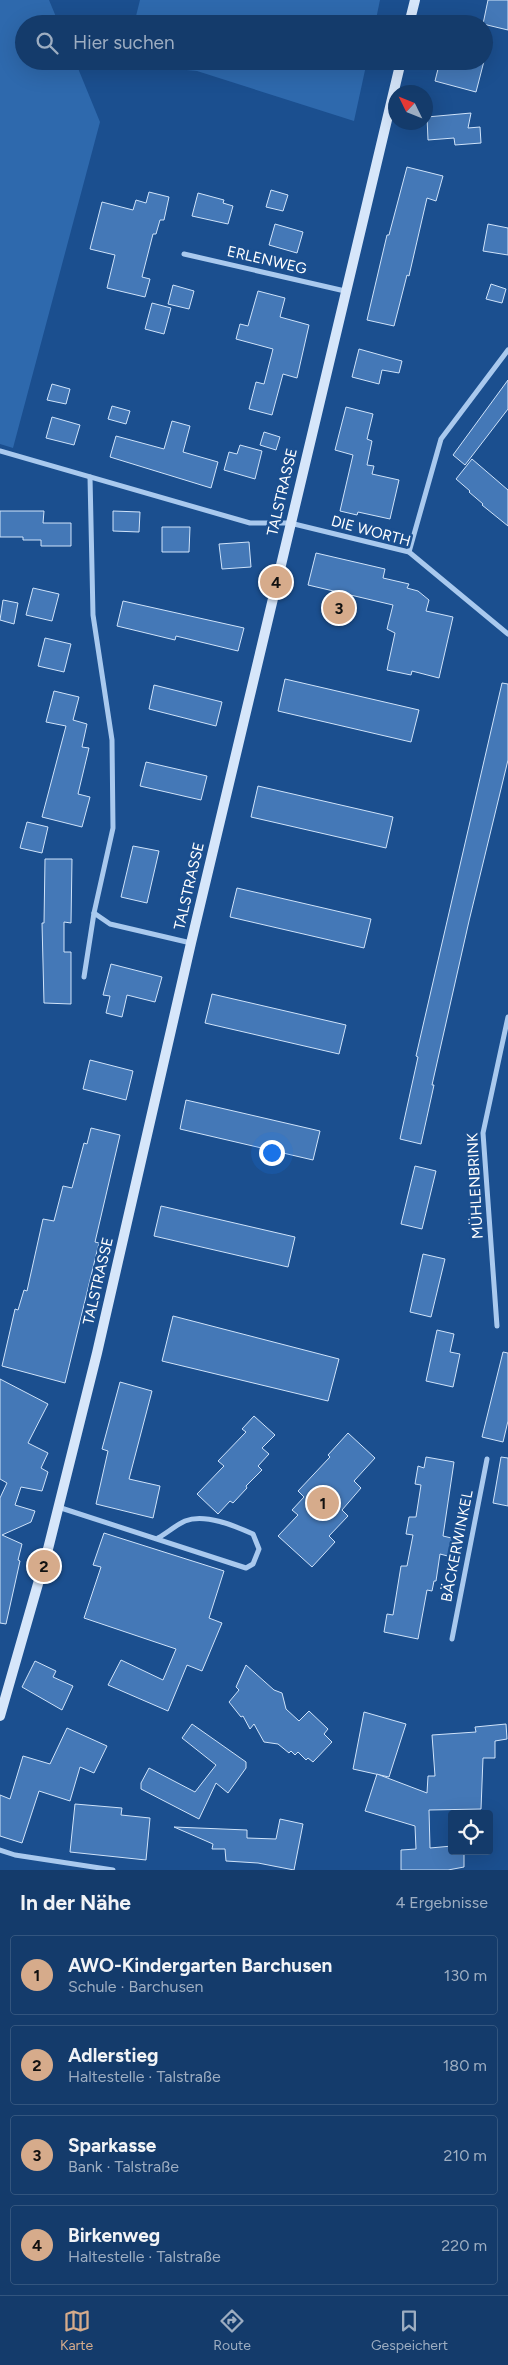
<!DOCTYPE html>
<html lang="de">
<head>
<meta charset="utf-8">
<style>
  :root { --surface:#143b6b; --page:#1d4271; --text:#f1f3f6; --muted:#9dadc1; --line:#33557e; --accent:#d6ab8b }
  body { margin:0; font-family:Figtree,sans-serif; background:var(--page); color:var(--text) }
  .controls { position:absolute; right:15px; bottom:15px; display:grid; overflow:hidden; border-radius:5px; box-shadow:0 5px 20px #0002 }
  .controls button { width:45px; height:45px; display:grid; place-items:center; padding:0; border:0; border-bottom:1px solid var(--line); background:var(--surface); color:var(--text); font:25px sans-serif }
  .compass { position:absolute; left:388px; top:85px; width:45px; height:45px; border-radius:50%; background:var(--surface); box-shadow:0 5px 20px #0002; rotate:313deg }
  .you { position:absolute; left:271px; top:1152px; width:18px; height:18px; margin:-12px; border:4px solid #fff; border-radius:50%; background:#1a73e8; box-shadow:0 0 0 8px #1a73e833 }
  .badge { display:grid; place-items:center; width:32px; height:32px; border-radius:50%; background:var(--accent); color:#111; font-size:16px; font-weight:700 }
  .pin { position:absolute; translate:-50% -50%; border:2px solid #fff; box-shadow:0 1px 5px #0006 }
  .list { margin:0; padding:0; list-style:none }
  h2 { display:flex; justify-content:space-between; align-items:center; height:65px; margin:0; padding:0 20px; font-size:21px }
  h2 small { font-size:16px; font-weight:400; color:var(--muted) }
  .list li { display:grid; grid-template-columns:32px 1fr auto; gap:15px; align-items:center; box-sizing:border-box; height:80px; margin:0 10px 10px; padding:0 10px; border:1px solid var(--line); border-radius:5px }
  .list b { display:block; font-size:19px; white-space:nowrap }
  .list p { margin:0; font-size:16px; white-space:nowrap; color:var(--muted) }
  .list em { font-size:16px; font-style:normal; color:var(--muted) }
  .icon { flex:none; width:28px; height:28px; fill:none; stroke:currentColor; stroke-width:2; stroke-linecap:round; stroke-linejoin:round }
  .map { position:relative; flex:none; width:508px; height:1870px; overflow:hidden }
  .search { position:absolute; background:var(--surface); box-shadow:0 5px 20px #0002; left:15px; right:15px; top:15px; height:55px; display:flex; align-items:center; gap:12px; box-sizing:border-box; padding:0 18px; border-radius:28px; color:var(--muted); font-size:19px }
  .sheet { height:425px; background:var(--surface) }
  nav { display:flex; justify-content:space-around; align-items:center; box-sizing:border-box; height:70px; border-top:1px solid var(--line); background:var(--surface); font-size:14px; color:var(--muted) }
  nav a { display:grid; justify-items:center; gap:2px }
  nav .on { color:var(--accent) }
  .map>svg:first-child { display:block }
  .green { fill:#2e69ad }
  .building { fill:#4478b7; stroke:#cfe3fa }
  .lines { fill:none; stroke-linecap:round; stroke-linejoin:round }
  .street { stroke:#a9c9ee; stroke-width:5 }
  .secondary { stroke:#d6e6fa; stroke-width:10 }
  .labels { text-anchor:middle; dominant-baseline:central; stroke-width:5; stroke-linejoin:round; paint-order:stroke }
  .street-label { font-size:15px; fill:#fff; stroke:#1b4f8f }
</style>
</head>
<body>
<div class="map">
<svg width="508" height="1870" viewBox="0 0 508 1870">
  <rect width="100%" height="100%" fill="#1b4f8f"/>
  <g class="green">
    <path d="M0 0H49L59 24H24V61H75L100 122 13 448 0 444Z"/>
    <path d="M140 0H380L375 24H134Z"/>
    <path d="M145 61H367L354 121 197 71 145 66Z"/>
  </g>
  <g class="building">
    <path d="M488 0H508V30L483 24Z"/>
    <path d="M440 61H484L476 92 435 81Z"/>
    <path d="M471 113 468 128 480 127 481 143 455 145 454 138 428 140 427 117Z"/>
    <path d="M407 167 443 176 436 201 427 198 409 276 407 275 394 326 367 320 387 235H389Z"/>
    <path d="M271 190 288 195 283 211 266 207Z"/>
    <path d="M149 192 169 197 164 220H160L156 234H153L142 277 150 279 145 297 107 288 115 255 90 249 102 202 133 210 136 200 146 203Z"/>
    <path d="M198 193 224 200 223 203 233 206 228 224 192 216Z"/>
    <path d="M275 224 303 232 297 253 269 245Z"/>
    <path d="M488 224 508 228V255L483 251Z"/>
    <path d="M491 284 506 289 502 303 486 299Z"/>
    <path d="M173 285 194 291 189 309 168 304Z"/>
    <path d="M258 291 285 298 280 317 309 325 297 378 283 374 272 415 249 409 256 382 264 384 273 349 236 339 240 324 248 326Z"/>
    <path d="M152 303 171 308 164 334 145 329Z"/>
    <path d="M359 349 402 361 399 373 382 370 379 384 352 377Z"/>
    <path d="M508 380V409L465 465 453 455Z"/>
    <path d="M52 384 70 389 66 404 47 400Z"/>
    <path d="M112 406 130 411 126 424 108 419Z"/>
    <path d="M346 407 373 414 367 439 372 441 367 465 374 466 372 474 399 480 390 519 358 512 357 515 340 511 353 455 335 450Z"/>
    <path d="M52 417 80 425 74 445 46 438Z"/>
    <path d="M172 421 190 426 183 452 218 462 211 488 110 457 116 436 164 449Z"/>
    <path d="M264 432 280 437 276 450 260 445Z"/>
    <path d="M240 445 262 451 255 479 224 470 229 452 237 454Z"/>
    <path d="M472 459 508 490V526L482 505 483 504 469 492 470 491 456 479Z"/>
    <path d="M0 511H44L43 523H71V546H41V540H23V537H0Z"/>
    <path d="M113 511 140 512 139 532 113 531Z"/>
    <path d="M162 527H190L189 552H162Z"/>
    <path d="M249 542 251 567 222 569 219 544Z"/>
    <path d="M316 553 385 569 383 578 409 584 407 588 418 591 429 600 426 611 453 617 439 678 412 671 411 675 387 670 395 633 387 629 393 605 308 585Z"/>
    <path d="M33 588 59 594 52 621 26 615Z"/>
    <path d="M3 600 18 603 14 624 0 620Z"/>
    <path d="M123 601 244 628 238 651 176 636 175 640 117 626Z"/>
    <path d="M45 638 71 644 64 672 38 666Z"/>
    <path d="M285 679 419 710 411 742 278 711Z"/>
    <path d="M502 683 508 684V760L469 921 432 1085H434L421 1144 400 1139 418 1057 416 1056Z"/>
    <path d="M154 685 222 702 216 726 149 709Z"/>
    <path d="M54 691 79 697 73 720 87 724 82 747 89 748 78 794 90 797 82 827 42 817 66 726 46 722Z"/>
    <path d="M146 762 207 776 201 800 140 786Z"/>
    <path d="M258 786 393 817 386 848 251 817Z"/>
    <path d="M27 822 48 827 42 853 20 848Z"/>
    <path d="M133 846 159 851 147 903 121 897Z"/>
    <path d="M45 859H72L71 923 64 922V952H71V1004L44 1003 42 923H44Z"/>
    <path d="M237 888 371 919 364 948 230 917Z"/>
    <path d="M111 964 162 977 155 1002 127 995 122 1017 106 1013 110 996 103 995Z"/>
    <path d="M212 994 346 1025 339 1054 205 1023Z"/>
    <path d="M90 1060 133 1071 126 1100 83 1089Z"/>
    <path d="M186 1100 320 1131 313 1160 180 1129Z"/>
    <path d="M91 1128 120 1135 95 1242 99 1243 65 1383 2 1366 15 1309 18 1310 24 1290 27 1291 43 1219 54 1221 63 1186 72 1188 84 1143 87 1144Z"/>
    <path d="M415 1166 436 1171 422 1229 401 1224Z"/>
    <path d="M161 1206 295 1237 288 1267 154 1236Z"/>
    <path d="M423 1254 445 1259 431 1317 410 1312Z"/>
    <path d="M173 1316 339 1359 328 1401 162 1361Z"/>
    <path d="M437 1330 454 1334 450 1352 460 1354 453 1387 426 1381Z"/>
    <path d="M503 1352 508 1353V1421L503 1442 482 1437Z"/>
    <path d="M0 1379 48 1404 28 1443 48 1453 41 1468 48 1472 42 1491 21 1487 15 1505 35 1511 31 1522 2 1535 22 1544 18 1560 20 1561 6 1624 0 1623V1498L7 1483 0 1479Z"/>
    <path d="M120 1382 152 1391 129 1479 160 1486 153 1518 96 1504 108 1451 102 1449Z"/>
    <path d="M254 1416 275 1435 262 1448 269 1454 258 1466 262 1470 246 1486 247 1488 233 1503 230 1501 218 1514 197 1494 224 1466 218 1461 246 1432 242 1429Z"/>
    <path d="M348 1433 375 1458 354 1481 361 1488 342 1510 348 1516 329 1536 335 1542 312 1567 278 1536 298 1515 292 1510 304 1497 298 1491 330 1457 328 1455Z"/>
    <path d="M426 1457 454 1462 443 1536 464 1541 459 1559 440 1554 436 1581H434L432 1591 427 1590 418 1639 384 1632 387 1614 393 1615 401 1566H407L413 1535 406 1534 409 1517H416L421 1485 415 1484 418 1466 424 1468Z"/>
    <path d="M501 1457 508 1458V1506L493 1503Z"/>
    <path d="M104 1533 224 1571 209 1618 222 1623 202 1671 187 1665 168 1711 108 1685 121 1660 163 1680 176 1649 84 1618 101 1567 93 1565Z"/>
    <path d="M35 1661 56 1671 53 1677 73 1686 62 1710 22 1687Z"/>
    <path d="M246 1665 274 1690 282 1693 286 1709 299 1721 309 1711 328 1729 324 1734 332 1742 313 1762 308 1758 306 1760 298 1752 295 1755 291 1751 289 1753 278 1744 264 1742 254 1724 250 1729 243 1716 241 1717 229 1702 239 1690 236 1687Z"/>
    <path d="M364 1712 406 1724 389 1777 353 1769Z"/>
    <path d="M192 1724 246 1762V1768L228 1793 216 1783 199 1819 141 1789V1783L149 1768 195 1792 216 1765 182 1738Z"/>
    <path d="M506 1724 507 1739 495 1741V1758H483L481 1809 429 1810 430 1848 452 1846V1851H464V1867L448 1870H401V1850L416 1849 415 1826 365 1811 377 1774 427 1793 428 1776H435L432 1735 476 1732 475 1727Z"/>
    <path d="M67 1728 107 1746 94 1773 80 1767 70 1801 39 1791 22 1843 0 1836V1795L10 1799 23 1756 50 1764Z"/>
    <path d="M75 1804 122 1808 121 1815 150 1818 146 1860 70 1852Z"/>
    <path d="M280 1819 303 1824 294 1870 258 1863 226 1861 225 1849H212L213 1844 174 1827 247 1830V1838L276 1839Z"/>
  </g>
  <g class="lines">
    <g class="street">
      <path d="M184 254 345 291"/>
      <path d="M0 451 250 523H290L409 552 508 634"/>
      <path d="M409 552 441 439 508 350"/>
      <path d="M94 913 110 924 191 943"/>
      <path d="M84 977 94 913 113 828 112 740 93 615 90 477"/>
      <path d="M497 1326 483 1133 508 1017"/>
      <path d="M58 1507 246 1568 253 1564 259 1549 253 1534C235 1526 205 1513 185 1521 176 1525 167 1533 158 1538"/>
      <path d="M452 1639 487 1459"/>
      <path d="M0 1850 15 1855 113 1870"/>
    </g>
    <g class="secondary">
      <path d="M409 24 415 0"/>
      <path d="M0 1716 48 1549 97 1353 191 943 401 61"/>
    </g>
  </g>
  <g class="labels">
    <g class="street-label">
      <text transform="translate(267 260) rotate(13)">ERLENWEG</text>
      <text transform="translate(282 492) rotate(-77)">TALSTRASSE</text>
      <text transform="translate(371 531) rotate(15)">DIE WORTH</text>
      <text transform="translate(189 886) rotate(-77)">TALSTRASSE</text>
      <text transform="translate(475 1186) rotate(-93)">MÜHLENBRINK</text>
      <text transform="translate(98 1281) rotate(-77)">TALSTRASSE</text>
      <text transform="translate(457 1546) rotate(-79)">BÄCKERWINKEL</text>
    </g>
  </g>
</svg>
<div class="controls">
<button><svg class="icon" aria-label="locate" viewBox="0 0 24 24"><circle cx="12" cy="12" r="6"/><path d="M12 2v4M12 18v4M2 12h4M18 12h4"/></svg></button>
</div>
<svg class="compass" viewBox="-18 -18 36 36"><path d="M0-13l5 13h-10z" fill="#e53935"/><path d="M0 13l5-13h-10z" fill="#9dadc1"/></svg>
<div class="you"></div>
<div class="pin badge" style="left:323px;top:1503px">1</div>
<div class="pin badge" style="left:44px;top:1566px">2</div>
<div class="pin badge" style="left:339px;top:608px">3</div>
<div class="pin badge" style="left:276px;top:582px">4</div>
<div class="search"><svg class="icon" aria-label="search" viewBox="0 0 24 24"><circle cx="10" cy="10" r="6"/><path d="M15 15l6 6"/></svg>Hier suchen</div>
</div>
<section class="sheet">
<h2>In der Nähe<small>4 Ergebnisse</small></h2>
<ul class="list">
<li><span class="badge">1</span><div><b>AWO-Kindergarten Barchusen</b><p>Schule · Barchusen</p></div><em>130 m</em></li>
<li><span class="badge">2</span><div><b>Adlerstieg</b><p>Haltestelle · Talstraße</p></div><em>180 m</em></li>
<li><span class="badge">3</span><div><b>Sparkasse</b><p>Bank · Talstraße</p></div><em>210 m</em></li>
<li><span class="badge">4</span><div><b>Birkenweg</b><p>Haltestelle · Talstraße</p></div><em>220 m</em></li>
</ul>
</section>
<nav>
<a class="on"><svg class="icon" aria-label="map" viewBox="0 0 24 24"><path d="M3 6l6-2 6 2 6-2v14l-6 2-6-2-6 2zM9 4v14M15 6v14"/></svg>Karte</a>
<a><svg class="icon" aria-label="directions" viewBox="0 0 24 24"><path d="M12 3l9 9-9 9-9-9zM9 14v-3h6M13 9l2 2-2 2"/></svg>Route</a>
<a><svg class="icon" aria-label="saved" viewBox="0 0 24 24"><path d="M7 4h10v16l-5-4-5 4z"/></svg>Gespeichert</a>
</nav>
</body>
</html>
